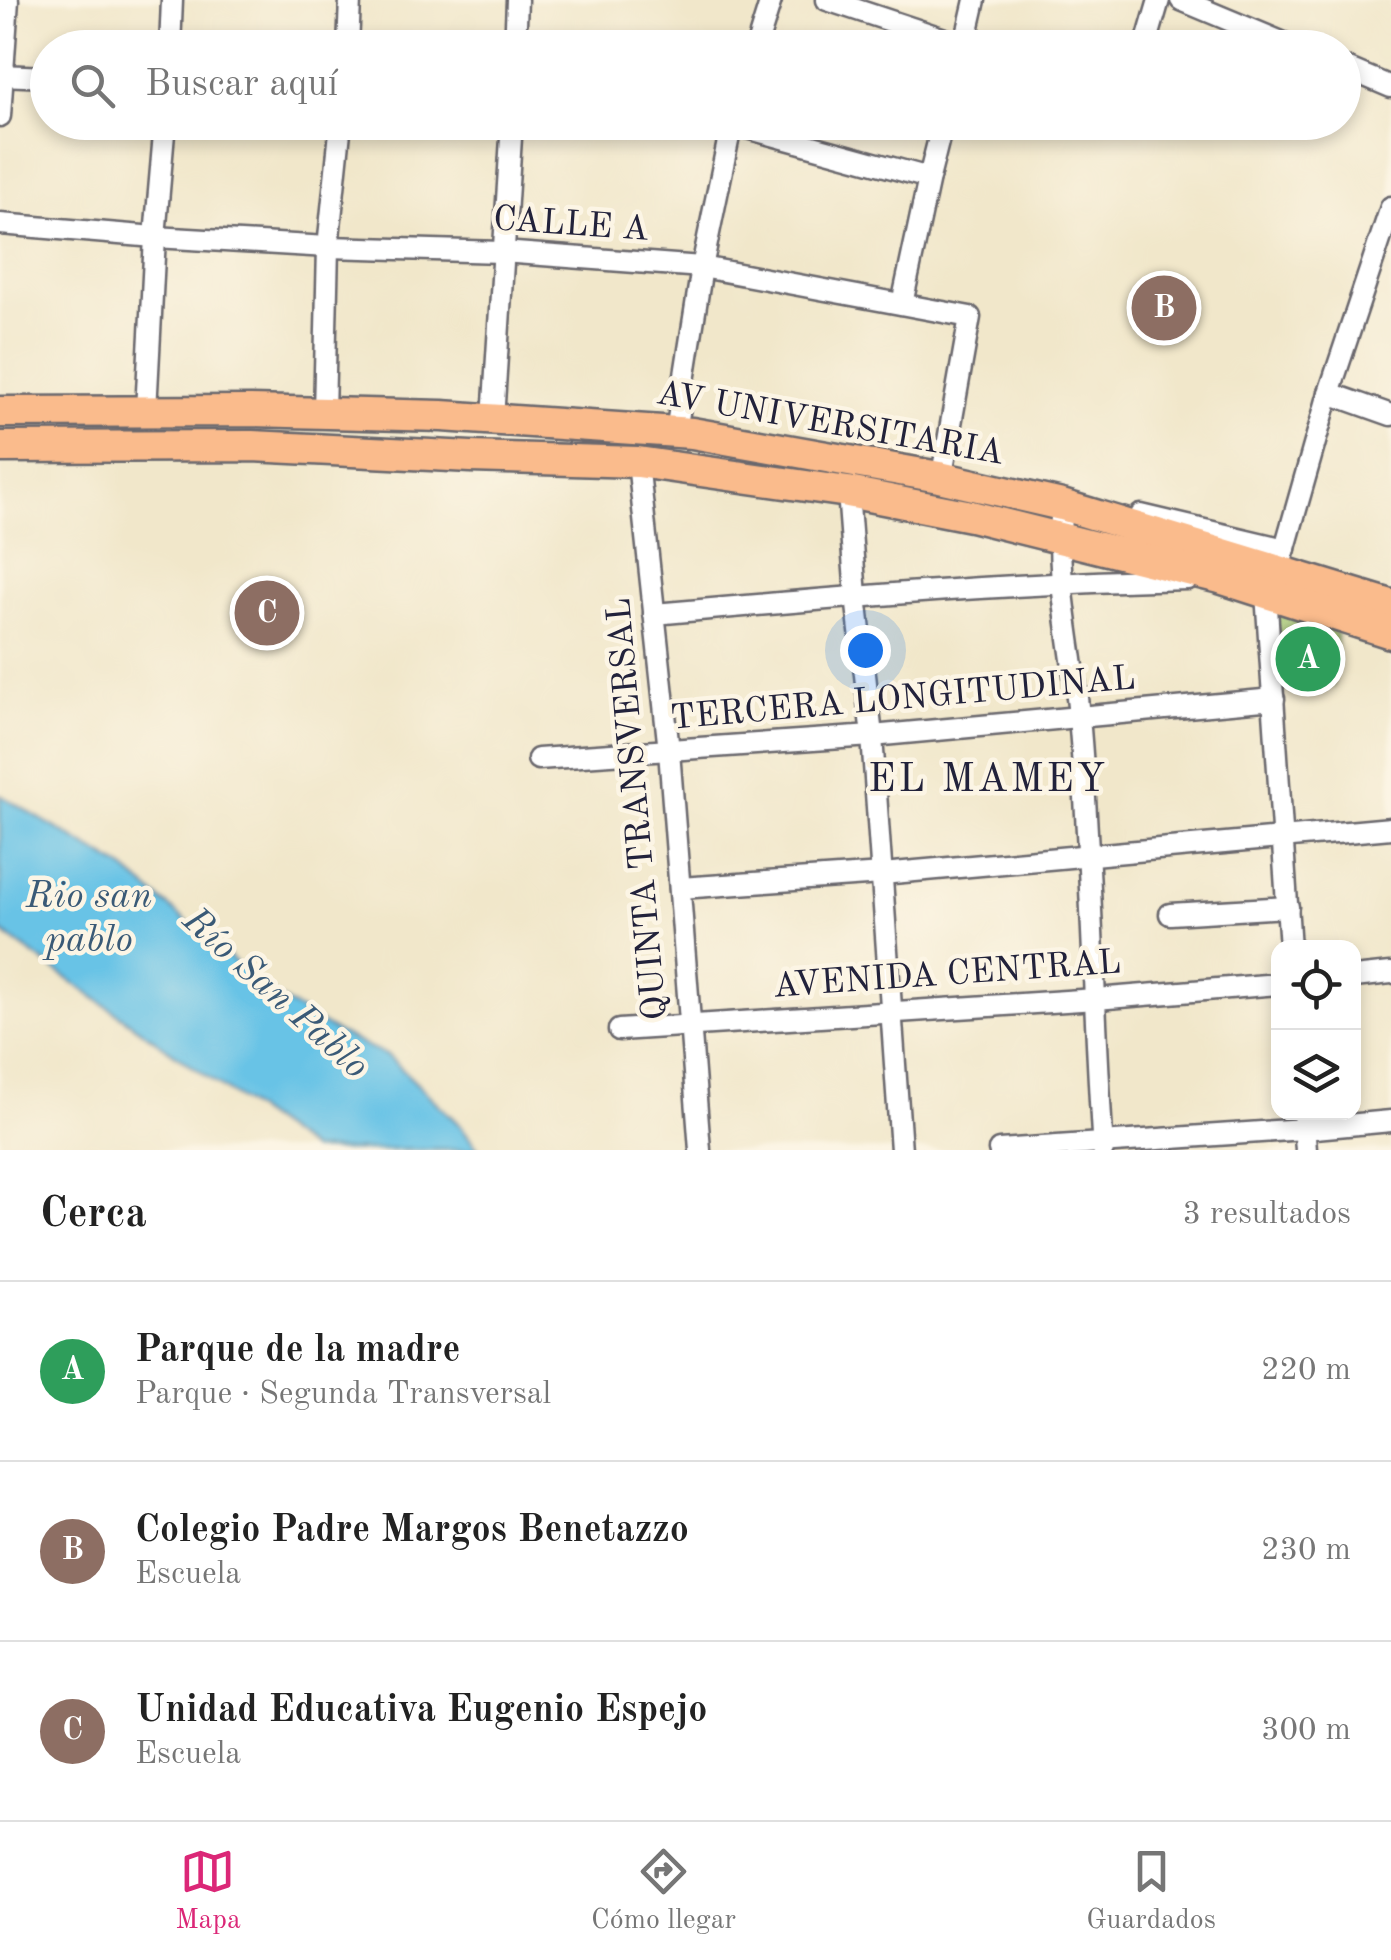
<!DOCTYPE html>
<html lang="es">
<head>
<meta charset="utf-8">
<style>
  :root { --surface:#fff; --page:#f6f6f6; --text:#222; --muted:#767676; --line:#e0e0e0; --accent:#db2777 }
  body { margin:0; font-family:"Old Standard TT",serif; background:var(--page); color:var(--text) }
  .controls { position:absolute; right:30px; bottom:30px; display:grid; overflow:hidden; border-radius:20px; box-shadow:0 5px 15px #0003 }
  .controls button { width:90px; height:90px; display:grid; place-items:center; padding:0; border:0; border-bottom:2px solid var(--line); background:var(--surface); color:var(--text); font:50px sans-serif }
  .you { position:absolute; left:865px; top:650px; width:35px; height:35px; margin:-25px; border:8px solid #fff; border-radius:50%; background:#1a73e8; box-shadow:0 0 0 15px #1a73e833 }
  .badge { display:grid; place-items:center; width:65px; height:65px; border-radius:50%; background:var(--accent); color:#fff; font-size:32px; font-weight:700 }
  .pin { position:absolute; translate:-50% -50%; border:5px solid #fff; box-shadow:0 2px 10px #0006 }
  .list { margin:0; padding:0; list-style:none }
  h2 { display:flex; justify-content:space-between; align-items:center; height:130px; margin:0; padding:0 40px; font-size:42px }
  h2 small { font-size:32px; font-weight:400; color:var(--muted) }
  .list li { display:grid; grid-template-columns:65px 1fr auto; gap:30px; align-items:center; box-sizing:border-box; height:180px; padding:0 40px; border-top:2px solid var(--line) }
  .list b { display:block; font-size:38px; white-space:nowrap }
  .list p { margin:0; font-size:32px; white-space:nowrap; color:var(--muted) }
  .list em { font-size:32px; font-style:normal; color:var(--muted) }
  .icon { flex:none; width:55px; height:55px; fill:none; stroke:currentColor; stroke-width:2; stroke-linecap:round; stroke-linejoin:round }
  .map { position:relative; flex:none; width:1391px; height:1150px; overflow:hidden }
  .search { position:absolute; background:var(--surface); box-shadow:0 5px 15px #0003; left:30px; right:30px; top:30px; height:110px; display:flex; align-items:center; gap:25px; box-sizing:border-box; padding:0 35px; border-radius:55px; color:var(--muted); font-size:38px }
  .sheet { height:670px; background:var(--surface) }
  nav { display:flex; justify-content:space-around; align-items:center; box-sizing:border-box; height:140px; border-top:2px solid var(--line); background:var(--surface); font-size:28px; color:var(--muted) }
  nav a { display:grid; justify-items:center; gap:5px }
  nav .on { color:var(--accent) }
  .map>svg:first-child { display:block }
  .park { fill:#a3c771; stroke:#627456; stroke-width:2.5 }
  .water { fill:#68c3e6; stroke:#457290; stroke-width:2.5 }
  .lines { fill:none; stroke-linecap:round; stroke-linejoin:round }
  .minor-casing { stroke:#6a676d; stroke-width:25 }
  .highway-casing { stroke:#6a676d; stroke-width:35 }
  .minor { stroke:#fff; stroke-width:20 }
  .highway { stroke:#fabb8c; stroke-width:30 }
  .labels { text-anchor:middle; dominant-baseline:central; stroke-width:9; stroke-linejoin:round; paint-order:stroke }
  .street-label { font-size:35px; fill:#22223b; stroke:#fcf5e5 }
  .water-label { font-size:38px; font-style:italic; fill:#3a5a77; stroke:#fcf5e5 }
  .quarter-label { font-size:40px; letter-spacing:2.5px; fill:#22223b; stroke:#fcf5e5 }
</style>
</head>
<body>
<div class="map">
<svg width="1391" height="1150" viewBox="0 0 1391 1150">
  <rect width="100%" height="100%" fill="#fcf5e5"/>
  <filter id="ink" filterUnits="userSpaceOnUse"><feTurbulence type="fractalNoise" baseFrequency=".01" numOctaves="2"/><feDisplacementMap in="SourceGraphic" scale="20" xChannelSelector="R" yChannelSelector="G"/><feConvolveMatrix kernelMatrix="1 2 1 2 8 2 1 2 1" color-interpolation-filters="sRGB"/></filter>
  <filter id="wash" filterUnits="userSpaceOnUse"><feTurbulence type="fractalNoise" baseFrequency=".0048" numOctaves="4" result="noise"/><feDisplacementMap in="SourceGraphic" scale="40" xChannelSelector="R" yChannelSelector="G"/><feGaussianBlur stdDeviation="2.25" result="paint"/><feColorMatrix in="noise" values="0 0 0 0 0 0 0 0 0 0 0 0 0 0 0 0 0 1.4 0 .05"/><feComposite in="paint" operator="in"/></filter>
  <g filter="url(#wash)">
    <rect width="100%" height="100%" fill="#f1e7ca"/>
    <path class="park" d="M1274 610 1337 633 1333 686H1283Z"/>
    <path class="water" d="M0 795 122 867 274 995 332 1030 388 1056 461 1126 479 1150H311L0 931Z"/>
  </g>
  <g filter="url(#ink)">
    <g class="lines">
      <g class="minor-casing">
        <g id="minor">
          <path d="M827 0 972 48"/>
          <path d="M1181 0 1296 48"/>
          <path d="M170 48 172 0"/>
          <path d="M348 48 350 0"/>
          <path d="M515 48 517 0"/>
          <path d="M756 48 771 0"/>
          <path d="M964 48 975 0"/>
          <path d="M1145 48 1159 0"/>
          <path d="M1344 67 1391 87"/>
          <path d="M0 75 48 77"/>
          <path d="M0 116 8 0"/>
          <path d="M695 122 732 124 929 178"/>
          <path d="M0 224 155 237 328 247 502 252 702 267 970 317 943 469 939 477"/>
          <path d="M902 304 929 178 943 122"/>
          <path d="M1329 393 1391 415"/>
          <path d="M146 411 155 237 165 122"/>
          <path d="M324 413 328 247 341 122"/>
          <path d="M493 419 512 122"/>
          <path d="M676 432 702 267 732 122"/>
          <path d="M638 462 669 751 700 1150"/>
          <path d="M848 492 856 596 872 736 901 1150"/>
          <path d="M1062 505C1054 576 1073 647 1079 717 1092 861 1093 1006 1103 1150"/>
          <path d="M1141 515 1285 549"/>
          <path d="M1279 569 1329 393 1391 207"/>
          <path d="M1266 593 1290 948"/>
          <path d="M654 614C832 598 1010 583 1188 579"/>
          <path d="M538 759 872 736 1274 699"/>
          <path d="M680 888 882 874 1391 828"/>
          <path d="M1170 914 1288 907"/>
          <path d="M1354 977 1391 973"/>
          <path d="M619 1030 1096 999 1278 984"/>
          <path d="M1303 1112 1306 1150"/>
          <path d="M999 1150 1304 1129 1391 1121"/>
        </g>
      </g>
      <g class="highway-casing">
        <g id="highway">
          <path d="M0 412 251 411 442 416 692 433 939 477 1062 505 1391 605"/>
          <path d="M0 447 252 446 471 457 638 462 848 492 971 516 1220 578 1391 633"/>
        </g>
      </g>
      <use href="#minor" class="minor"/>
      <use href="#highway" class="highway"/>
    </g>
  </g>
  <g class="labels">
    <g class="street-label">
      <text transform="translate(571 225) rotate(4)">CALLE A</text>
      <text transform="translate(830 424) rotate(10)">AV UNIVERSITARIA</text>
      <text transform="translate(903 699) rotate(-5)">TERCERA LONGITUDINAL</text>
      <text transform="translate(638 809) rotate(-95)">QUINTA TRANSVERSAL</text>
      <text transform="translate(947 975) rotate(-4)">AVENIDA CENTRAL</text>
    </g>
    <g class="water-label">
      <text x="89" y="897">Rio san<tspan x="89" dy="44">pablo</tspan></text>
      <text transform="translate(275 994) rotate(42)">Río San Pablo</text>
    </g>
    <g class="quarter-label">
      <text x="988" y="781">EL MAMEY</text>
    </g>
  </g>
</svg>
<div class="controls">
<button><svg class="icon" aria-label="locate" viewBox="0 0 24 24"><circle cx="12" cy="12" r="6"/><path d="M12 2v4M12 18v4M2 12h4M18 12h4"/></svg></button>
<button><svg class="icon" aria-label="layers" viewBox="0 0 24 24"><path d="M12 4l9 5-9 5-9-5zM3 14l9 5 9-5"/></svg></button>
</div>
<div class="you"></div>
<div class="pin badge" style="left:1308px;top:659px;background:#2e9e5b">A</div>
<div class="pin badge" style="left:1164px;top:308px;background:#8d6e63">B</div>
<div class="pin badge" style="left:267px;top:613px;background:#8d6e63">C</div>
<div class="search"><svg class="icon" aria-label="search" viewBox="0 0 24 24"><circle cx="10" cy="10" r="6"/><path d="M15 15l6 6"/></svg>Buscar aquí</div>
</div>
<section class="sheet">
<h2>Cerca<small>3 resultados</small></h2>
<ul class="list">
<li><span class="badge" style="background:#2e9e5b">A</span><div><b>Parque de la madre</b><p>Parque · Segunda Transversal</p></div><em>220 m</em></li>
<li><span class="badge" style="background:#8d6e63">B</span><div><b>Colegio Padre Margos Benetazzo</b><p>Escuela</p></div><em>230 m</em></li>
<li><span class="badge" style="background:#8d6e63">C</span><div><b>Unidad Educativa Eugenio Espejo</b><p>Escuela</p></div><em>300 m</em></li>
</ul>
</section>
<nav>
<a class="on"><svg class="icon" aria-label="map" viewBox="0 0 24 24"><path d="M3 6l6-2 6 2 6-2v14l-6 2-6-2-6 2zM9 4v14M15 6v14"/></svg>Mapa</a>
<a><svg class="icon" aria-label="directions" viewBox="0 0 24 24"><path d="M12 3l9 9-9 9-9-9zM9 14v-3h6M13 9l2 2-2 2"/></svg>Cómo llegar</a>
<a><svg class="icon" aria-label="saved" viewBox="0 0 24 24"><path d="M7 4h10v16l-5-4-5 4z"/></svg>Guardados</a>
</nav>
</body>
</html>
